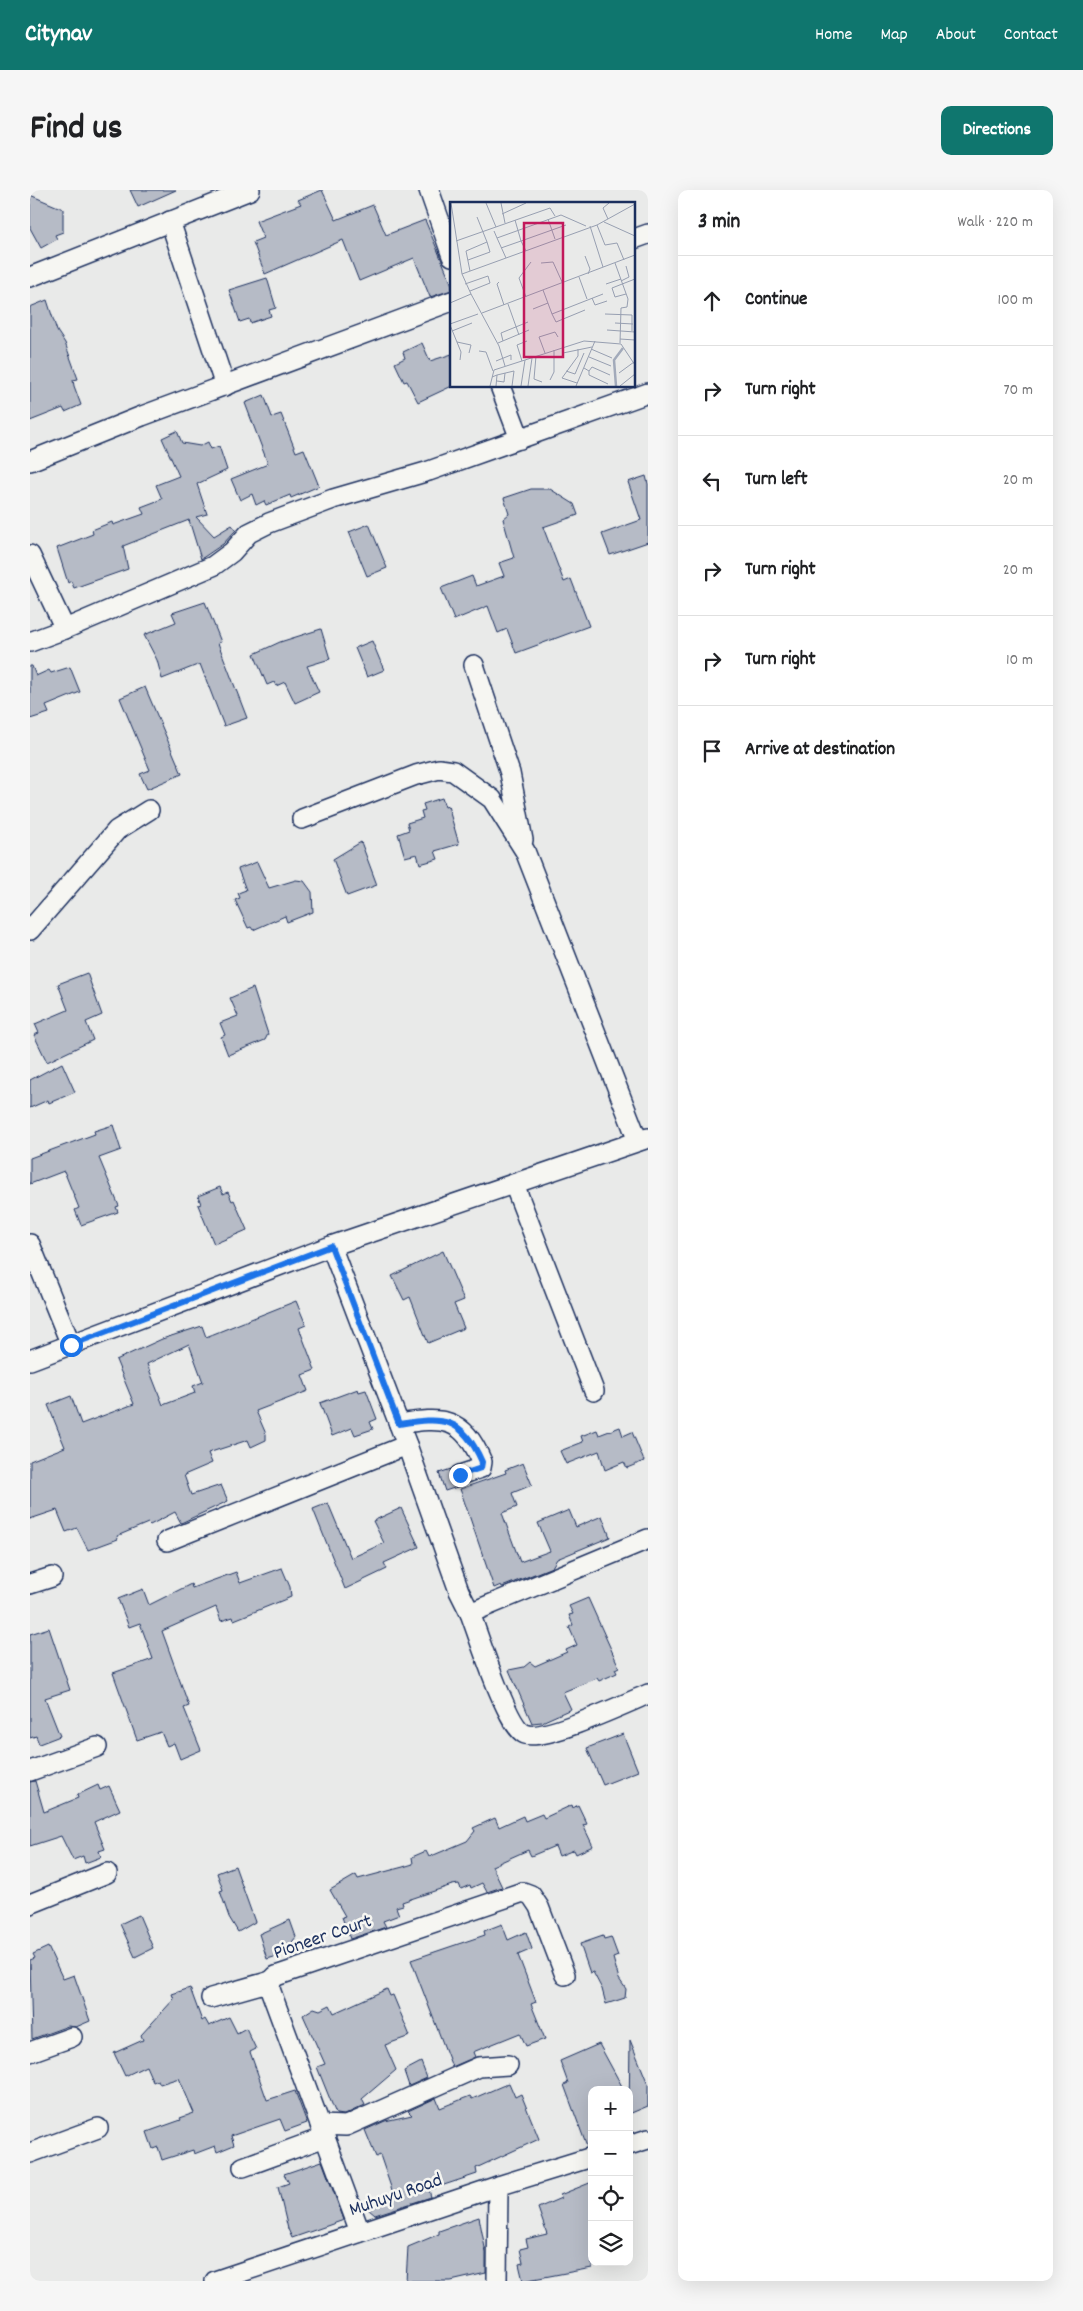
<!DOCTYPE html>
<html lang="en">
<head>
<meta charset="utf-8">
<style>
  :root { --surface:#fff; --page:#f6f6f6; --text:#202124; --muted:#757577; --line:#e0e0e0; --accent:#0f766e }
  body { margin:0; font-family:Dekko,sans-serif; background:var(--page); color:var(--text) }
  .controls { position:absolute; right:15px; bottom:15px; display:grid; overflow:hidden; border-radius:10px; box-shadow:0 5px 20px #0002 }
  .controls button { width:45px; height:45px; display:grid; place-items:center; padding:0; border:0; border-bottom:1px solid var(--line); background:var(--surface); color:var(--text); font:25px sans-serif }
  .stop { position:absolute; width:15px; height:15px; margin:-11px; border:4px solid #1a73e8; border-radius:50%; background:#fff }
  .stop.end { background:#1a73e8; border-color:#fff; box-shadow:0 1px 5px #0008 }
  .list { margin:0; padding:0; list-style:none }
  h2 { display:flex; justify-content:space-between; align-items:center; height:65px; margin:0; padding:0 20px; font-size:21px }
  h2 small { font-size:16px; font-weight:400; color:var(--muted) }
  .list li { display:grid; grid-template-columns:32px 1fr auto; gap:15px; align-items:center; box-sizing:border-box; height:90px; padding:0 20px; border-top:1px solid var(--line) }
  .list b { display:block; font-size:19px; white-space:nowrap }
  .list em { font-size:16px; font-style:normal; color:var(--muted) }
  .icon { flex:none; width:28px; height:28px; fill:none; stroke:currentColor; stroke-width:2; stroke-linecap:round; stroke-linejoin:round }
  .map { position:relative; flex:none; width:618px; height:2091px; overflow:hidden; border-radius:10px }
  header { display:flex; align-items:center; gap:30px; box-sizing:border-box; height:70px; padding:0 25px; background:var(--accent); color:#fff }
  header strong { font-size:24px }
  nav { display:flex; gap:28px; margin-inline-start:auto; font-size:18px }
  .intro { display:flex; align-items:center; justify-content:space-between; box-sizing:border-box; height:120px; padding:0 30px }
  h1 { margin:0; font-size:35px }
  .button { padding:12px 22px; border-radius:10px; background:var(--accent); color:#fff; font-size:18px; font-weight:700 }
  main { display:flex; gap:30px; padding:0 30px }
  aside { flex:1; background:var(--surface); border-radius:10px; box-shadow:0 5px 20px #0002 }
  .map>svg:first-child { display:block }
  .building { fill:#b6bbc6; stroke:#1b2f5e; fill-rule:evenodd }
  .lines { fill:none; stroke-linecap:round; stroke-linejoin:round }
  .minor-casing { stroke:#1b2f5e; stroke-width:22 }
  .minor { stroke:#f6f6f2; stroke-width:19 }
  .route { stroke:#1a73e8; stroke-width:6 }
  .labels { text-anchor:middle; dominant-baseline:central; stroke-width:5; stroke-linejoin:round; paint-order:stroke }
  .street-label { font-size:20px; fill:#1b2f5e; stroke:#f6f6f2 }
  .inset-river { fill:none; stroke:#a2aaba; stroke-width:2.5 }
  .inset-road { fill:none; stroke:#979fb1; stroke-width:1 }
  .view { fill:#c2185b; fill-opacity:0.15; stroke:#c2185b; stroke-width:2.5 }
  .inset-edge { fill:none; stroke:#1b2f5e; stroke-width:2.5 }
</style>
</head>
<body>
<header>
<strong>Citynav</strong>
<nav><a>Home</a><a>Map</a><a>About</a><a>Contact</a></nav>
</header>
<div class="intro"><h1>Find us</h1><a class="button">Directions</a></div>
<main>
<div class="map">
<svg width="618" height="2091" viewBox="0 0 618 2091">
  <rect width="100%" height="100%" fill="#e9eae9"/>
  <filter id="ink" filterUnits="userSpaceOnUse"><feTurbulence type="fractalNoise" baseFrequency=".02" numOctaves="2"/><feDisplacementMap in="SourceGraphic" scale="10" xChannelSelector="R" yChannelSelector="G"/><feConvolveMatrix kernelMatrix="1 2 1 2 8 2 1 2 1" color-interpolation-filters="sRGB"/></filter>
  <g filter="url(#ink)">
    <g class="building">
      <path d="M100 0H146L108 17Z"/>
      <path d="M292 0 306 30 343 15 356 45 395 30 422 95V100L400 107 384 68 329 91 313 50 235 84 223 52 233 48 226 31 271 14 268 10Z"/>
      <path d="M0 5 33 19V42L25 45 27 49 11 58 0 38Z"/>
      <path d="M237 88 246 118 239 120 241 126 220 133 219 129 210 132 199 100Z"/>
      <path d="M17 110 27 141 35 153 48 189 43 190 44 196 51 215 35 222 33 218 0 231V117Z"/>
      <path d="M392 153 400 171 422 164V196L388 212 377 191 374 192 365 173 375 168 373 162Z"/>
      <path d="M234 205 242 227 251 224 266 262 274 259 289 296 261 308 260 305 236 315 234 311 226 315 222 304 210 310 201 289 238 274 215 213Z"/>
      <path d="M147 241 152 253 170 256 178 252 181 259 189 256 197 280 167 294 177 324 166 327 184 346 202 335 206 340 193 354 171 369 159 330 93 356 98 379 44 398 41 391 38 393 27 358 63 344 62 340 82 332 83 335 114 324 111 317 132 309 126 295 149 286 132 248Z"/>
      <path d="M616 286 618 294V352L580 365 572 344 611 330 598 292Z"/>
      <path d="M501 299H520L544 314 548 325 513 337 534 392 541 389 559 436 486 463 477 439 468 443 458 416 424 430 411 398 442 386 446 396 474 386 469 373 484 368 473 329 479 324 474 308Z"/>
      <path d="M339 334 357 378 337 386 319 342Z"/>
      <path d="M175 412 191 452 188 453 217 528 194 536 170 474 132 489 127 470 114 445 146 432 142 423Z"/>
      <path d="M291 439 300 469 277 476 289 502 265 513 255 492 246 496 244 492 237 495 224 464 250 452Z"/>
      <path d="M342 451 354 480 337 487 325 458Z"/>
      <path d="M0 476H2L6 486 19 480 21 483 40 477 50 502 16 516 19 523 0 529Z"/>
      <path d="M115 497 152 584 117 599 110 584 120 580 90 508Z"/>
      <path d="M412 608 415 617 418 616 429 654 405 661 408 669 390 674 387 664 375 667 368 644 379 640 377 633 393 628 391 621 395 620 393 614Z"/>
      <path d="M331 652 347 695 317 706 303 669Z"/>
      <path d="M227 672 239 698 266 690 274 691 282 702 283 722 257 732 255 726 223 740 221 737 218 738 205 710 210 708 208 703 216 700 208 679Z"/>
      <path d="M57 783 72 825 56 832 63 850 17 872 4 845 9 843 5 834 38 820 28 794Z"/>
      <path d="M223 798 238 844 235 850 198 865 191 847 195 845 190 833 208 826 200 808Z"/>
      <path d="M32 873 45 902 19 913 18 910 0 918V890Z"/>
      <path d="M83 935 91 960 69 968 89 1016 86 1017 88 1022 51 1035 45 1020 49 1018 34 981 0 994V968L65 944 64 941Z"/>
      <path d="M190 997 193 1004 198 1002 202 1011 204 1010 217 1040 184 1054 168 1015 171 1014 168 1006Z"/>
      <path d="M413 1061 434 1110 424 1114 434 1138 398 1153 380 1107 374 1110 362 1086Z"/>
      <path d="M266 1111 276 1135 269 1138 285 1180 272 1185 278 1201 226 1221 236 1244V1250L221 1257 218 1250 178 1263 182 1273 154 1285 161 1305 191 1295 198 1311 151 1333 145 1322 120 1335 118 1333 87 1346 88 1349 58 1360 47 1338 36 1342 27 1320 0 1329V1271L35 1257 18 1215 41 1206 51 1234 104 1214 86 1170 132 1149 172 1136 176 1147ZM159 1154 173 1192 163 1196 165 1203 133 1215 117 1174Z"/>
      <path d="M328 1199 329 1202 336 1200 347 1229 340 1232 343 1239 325 1245 322 1238 302 1246 290 1213Z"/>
      <path d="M590 1237 593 1246 602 1242 614 1271 597 1278 594 1272 575 1280 569 1261 536 1274 530 1261 553 1252 551 1246 567 1240 569 1245Z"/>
      <path d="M493 1273 502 1295 482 1303 487 1317 472 1323 490 1372 520 1361 508 1333 539 1320 546 1337 572 1326 580 1347 527 1369 522 1377 472 1397 471 1395 464 1398 430 1299 476 1283 475 1280Z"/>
      <path d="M421 1279 420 1289 423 1294 430 1296 415 1301 409 1283Z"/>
      <path d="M298 1313 321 1368 354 1353 343 1331 371 1318 389 1357 354 1373 357 1379 315 1399 283 1319Z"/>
      <path d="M252 1378 260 1397 261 1407 204 1430 203 1427 191 1431 186 1417 132 1441 159 1516 154 1518 171 1560 150 1569 144 1553 137 1556 131 1542 107 1550 83 1483 123 1469 110 1433 99 1437 88 1409 113 1399 119 1415 161 1394 162 1398 206 1382 210 1393Z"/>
      <path d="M558 1408 589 1477 585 1479 587 1483 569 1491 567 1488 533 1502 541 1519 512 1532 502 1533 479 1480 494 1477 500 1472 505 1476 537 1462 536 1460 547 1455 539 1437 543 1435 539 1425 543 1424 539 1416Z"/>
      <path d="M19 1438 40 1500 15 1508 30 1546 9 1554 6 1546 0 1548V1444Z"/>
      <path d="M593 1544 608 1581 573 1595 557 1558Z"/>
      <path d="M5 1591 14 1622 48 1608 47 1605 68 1595 70 1600 79 1596 90 1620 64 1632 75 1659 69 1661 71 1667 55 1673 53 1666 43 1670 31 1646 0 1656V1592Z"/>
      <path d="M542 1615 543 1618 548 1615 557 1634 553 1635 563 1656 546 1664 544 1660 529 1666 525 1656 501 1666 498 1660 462 1676 472 1697 457 1702 452 1693 441 1698 440 1695 431 1699 429 1694 422 1695 372 1712 373 1715 366 1717 369 1725 353 1731 356 1737 320 1749 312 1727 315 1726 300 1700 326 1685 328 1689 373 1677 383 1674 382 1667 396 1661 399 1667 437 1651 445 1641 443 1638 465 1628 469 1637 493 1626 495 1631 512 1624 514 1628Z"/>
      <path d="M205 1676 225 1732 208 1742 199 1727 190 1701 193 1700 187 1683Z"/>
      <path d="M109 1725 123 1758 105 1767 90 1734Z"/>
      <path d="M260 1730 266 1747 259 1756 262 1762 237 1769 229 1744Z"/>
      <path d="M472 1734 478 1750 496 1742 502 1759 488 1765 506 1812 501 1814 515 1849 496 1856 490 1843 443 1862 445 1867 422 1877 381 1770 455 1745 454 1741Z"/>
      <path d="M573 1746 574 1749 581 1747 588 1766 583 1768 589 1789 596 1799 595 1808 576 1814 572 1799 563 1782 560 1783 550 1754Z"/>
      <path d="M18 1757 33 1789 44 1785 60 1831 46 1837 38 1836 2 1849 0 1770 5 1768 3 1764Z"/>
      <path d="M160 1798 172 1831 175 1829 179 1836 199 1827 207 1843 216 1838 226 1859 220 1862 237 1910 265 1901 277 1933 255 1941 250 1929 201 1946 204 1955 187 1962 185 1956 164 1964 163 1960 132 1970 128 1957 123 1959 117 1942 151 1930 150 1928 164 1923 149 1888 130 1894 128 1890 123 1892 116 1876 95 1886 84 1863 113 1850 111 1845 144 1809 142 1804Z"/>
      <path d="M357 1799 360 1806 363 1805 380 1846 355 1855 366 1880 332 1909 335 1915 314 1925 306 1924 287 1877 295 1874 273 1825 284 1818 290 1820 300 1815 304 1823Z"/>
      <path d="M600 1850 618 1894V1916L599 1924Z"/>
      <path d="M569 1854 594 1900H562V1956L557 1957 534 1895 538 1893 530 1871Z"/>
      <path d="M391 1872 397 1888 379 1896 374 1881Z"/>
      <path d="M479 1893 485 1907 491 1904 509 1949 446 1978 447 1984 399 2000 401 2007 345 2025 333 2015 363 2003 350 1965 346 1967 335 1940 355 1931 382 1925 378 1921 406 1908 410 1918 440 1906 442 1909Z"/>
      <path d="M292 1971 314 2030 262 2048 258 2039 248 1997 259 1993 254 1984Z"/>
      <path d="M562 1992V2078L493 2091 489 2074 493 2073 490 2059 498 2057 496 2049 517 2044 508 2018 531 2008 530 2005Z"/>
      <path d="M449 2027 456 2063V2083L421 2091H376L378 2057 409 2044V2041Z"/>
    </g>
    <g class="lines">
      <g class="minor-casing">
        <g id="minor">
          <path d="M399 0 422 66"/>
          <path d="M140 31 195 196"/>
          <path d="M604 49 618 44"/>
          <path d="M0 87 220 0"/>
          <path d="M470 196 490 249"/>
          <path d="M0 271 112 226 422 111"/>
          <path d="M0 365 35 439"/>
          <path d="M0 452 35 439 183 376 202 362 219 343 239 333 303 309 399 281 618 203"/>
          <path d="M444 475 480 583 493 650"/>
          <path d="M272 629 386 585 409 579 423 581 462 609 495 661 608 951"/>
          <path d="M0 740 87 640 119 620"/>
          <path d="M484 994 564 1201"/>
          <path d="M0 1054 41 1155"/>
          <path d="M301 1056 377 1255 429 1401 440 1423 618 1349"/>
          <path d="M0 1170 301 1056 618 948"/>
          <path d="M369 1234C412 1227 433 1226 452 1272L451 1278 430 1285"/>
          <path d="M137 1351 377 1255"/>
          <path d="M0 1394 22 1387"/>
          <path d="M440 1423C448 1444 477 1537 495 1544 513 1552 597 1513 618 1504"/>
          <path d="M0 1581 67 1557"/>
          <path d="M0 1714 77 1683"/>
          <path d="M181 1808 241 1791"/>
          <path d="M0 1862 42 1847"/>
          <path d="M290 1935 316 1936 449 1877 478 1875"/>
          <path d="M599 1955 618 1949"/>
          <path d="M0 1963 68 1938"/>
          <path d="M213 1977 295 1947"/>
          <path d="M330 2042 240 1799 241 1791 246 1786 493 1702 501 1705 509 1717 535 1785"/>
          <path d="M185 2091 468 1996 562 1967"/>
          <path d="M467 2091 468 1996"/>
        </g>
      </g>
      <use href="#minor" class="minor"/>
    </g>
  </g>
  <g class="lines" filter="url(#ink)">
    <path class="route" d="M41 1155 301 1056 369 1234C412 1227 432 1226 452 1272L451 1278 430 1285"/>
  </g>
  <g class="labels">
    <g class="street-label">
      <text transform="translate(293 1748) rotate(-19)">Pioneer Court</text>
      <text transform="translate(366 2006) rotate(-19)">Muhuyu Road</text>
    </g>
  </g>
  <g transform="translate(420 12)">
    <rect width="185" height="185" fill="#e9eae9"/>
    <path class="inset-river" d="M166 184 164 158 173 146"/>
    <path class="inset-road" d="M1 1 12 72 21 92M36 1 46 25M51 1 55 21M52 12 76 1M98 17 105 37M158 17 153 6 159 1M154 20 185 34M147 23 155 43 167 41 174 58M140 24 153 65M44 29 47 36 111 13 136 24M47 36 56 56M6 39 100 6 105 14M51 46 71 39 65 18M76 49 71 39 116 23M135 54 140 67 138 72M18 58 40 50 37 40M91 61 103 60 113 82M165 61 178 97 177 105 171 106 170 141M20 69 16 49 37 40 27 15M12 72 147 23 185 2M129 75 137 97M171 79 179 75 176 64M49 80 47 82 54 103M15 82 38 74 40 81 20 89M156 82 171 77M93 88 102 112 153 92M176 92 165 95 162 86 185 77M76 95 69 76 81 60M142 96 145 103 157 99M0 101 21 92 49 144 55 164M58 102 69 133M83 107 98 101M32 111 185 53M102 112 106 120 135 108M155 112 182 113V129M165 121 183 122M0 122 28 112M0 123 11 150 10 158M157 128 185 130M2 129 22 121M170 137 185 138M53 139 51 131 78 120M7 140 21 143 19 151M48 141 79 128M141 147 162 156M29 149 36 150 43 169M95 151 89 135 105 130 108 135M113 151 142 145M86 154 84 177 92 180M139 155 161 164M46 159 61 153V158M72 159 67 143 77 139M134 166 139 169V173L158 182M116 169 125 172 134 151M139 169 142 165 160 173M169 171 184 160M47 173 64 169 62 184M42 175 47 173 46 184M100 178 104 170V148M47 179 54 180 55 171M127 181 112 176 128 154V147M40 184 44 168 134 139 171 142 185 163M71 184 75 158M78 184 82 156M126 184 145 139M170 184 185 172"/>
    <path class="view" d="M74 21H113V155H74Z"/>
    <rect width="185" height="185" class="inset-edge"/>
  </g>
</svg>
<div class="controls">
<button>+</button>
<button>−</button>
<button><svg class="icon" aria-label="locate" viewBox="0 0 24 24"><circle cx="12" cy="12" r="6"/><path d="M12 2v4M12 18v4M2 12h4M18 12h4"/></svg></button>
<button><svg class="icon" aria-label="layers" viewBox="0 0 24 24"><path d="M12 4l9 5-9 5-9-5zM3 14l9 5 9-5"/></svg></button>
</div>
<div class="stop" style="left:41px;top:1155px"></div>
<div class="stop end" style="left:430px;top:1285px"></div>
</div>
<aside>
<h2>3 min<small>Walk · 220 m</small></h2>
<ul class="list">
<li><svg class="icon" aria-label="ahead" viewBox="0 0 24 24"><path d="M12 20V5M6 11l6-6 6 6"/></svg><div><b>Continue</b></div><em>100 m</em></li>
<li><svg class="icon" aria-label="right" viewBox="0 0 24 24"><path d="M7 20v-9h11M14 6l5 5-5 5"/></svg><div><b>Turn right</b></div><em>70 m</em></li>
<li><svg class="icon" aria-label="left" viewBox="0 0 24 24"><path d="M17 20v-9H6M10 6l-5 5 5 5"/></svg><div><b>Turn left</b></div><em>20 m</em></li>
<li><svg class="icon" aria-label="right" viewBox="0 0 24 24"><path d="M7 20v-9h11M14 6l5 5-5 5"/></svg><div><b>Turn right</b></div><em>20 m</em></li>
<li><svg class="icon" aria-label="right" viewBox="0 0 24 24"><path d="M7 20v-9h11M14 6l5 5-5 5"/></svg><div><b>Turn right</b></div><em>10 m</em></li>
<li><svg class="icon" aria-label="arrive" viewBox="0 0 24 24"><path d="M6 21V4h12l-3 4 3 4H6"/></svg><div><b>Arrive at destination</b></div></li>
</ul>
</aside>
</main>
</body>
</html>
